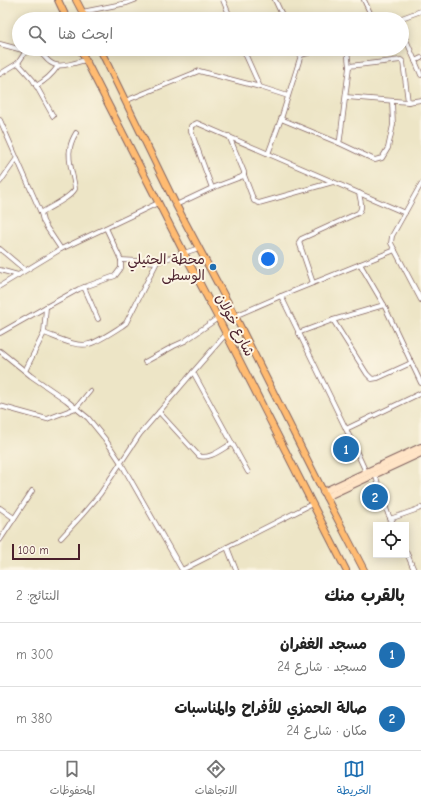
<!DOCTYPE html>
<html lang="ar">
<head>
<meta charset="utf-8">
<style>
  :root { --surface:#fff; --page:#f6f6f6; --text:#222; --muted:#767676; --line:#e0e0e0; --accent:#1f6fb2 }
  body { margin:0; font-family:"Comic Neue","Playpen Sans Arabic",sans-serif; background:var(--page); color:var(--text); direction:rtl }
  .controls { position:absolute; right:12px; bottom:12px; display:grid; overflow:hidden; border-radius:0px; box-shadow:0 2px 10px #0003 }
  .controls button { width:36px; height:36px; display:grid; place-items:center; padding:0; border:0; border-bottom:1px solid var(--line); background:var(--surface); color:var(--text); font:20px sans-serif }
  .scale { position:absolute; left:12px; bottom:10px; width:68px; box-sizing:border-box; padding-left:4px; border:2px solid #4a1f2b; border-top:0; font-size:11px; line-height:14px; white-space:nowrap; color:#4a1f2b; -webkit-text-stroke:3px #fcf5e5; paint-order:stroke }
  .you { position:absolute; left:268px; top:259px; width:14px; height:14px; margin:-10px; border:3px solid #fff; border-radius:50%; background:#1a73e8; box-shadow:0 0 0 6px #1a73e833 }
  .badge { display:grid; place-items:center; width:26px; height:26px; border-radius:50%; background:var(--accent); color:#fff; font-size:13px; font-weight:700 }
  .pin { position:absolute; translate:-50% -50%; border:2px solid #fff; box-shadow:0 1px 4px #0006 }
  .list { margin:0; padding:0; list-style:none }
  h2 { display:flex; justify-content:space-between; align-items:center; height:52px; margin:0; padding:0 16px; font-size:17px }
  h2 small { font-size:13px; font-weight:400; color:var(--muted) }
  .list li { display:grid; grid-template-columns:26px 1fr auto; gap:12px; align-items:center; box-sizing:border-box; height:64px; padding:0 16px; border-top:1px solid var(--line) }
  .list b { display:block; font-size:15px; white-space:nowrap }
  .list p { margin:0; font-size:13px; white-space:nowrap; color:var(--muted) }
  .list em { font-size:13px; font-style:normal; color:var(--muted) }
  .icon { flex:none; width:22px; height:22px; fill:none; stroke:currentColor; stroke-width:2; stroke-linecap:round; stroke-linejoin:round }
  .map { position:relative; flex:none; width:421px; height:570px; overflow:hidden; direction:ltr }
  .search { position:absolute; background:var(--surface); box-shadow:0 2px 10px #0003; left:12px; right:12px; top:12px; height:44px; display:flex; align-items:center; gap:10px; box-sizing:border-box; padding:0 14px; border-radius:22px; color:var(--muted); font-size:15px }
  .sheet { height:180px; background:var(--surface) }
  nav { display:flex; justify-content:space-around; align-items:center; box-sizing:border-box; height:56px; border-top:1px solid var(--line); background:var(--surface); font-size:11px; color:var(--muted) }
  nav a { display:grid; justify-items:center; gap:2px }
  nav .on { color:var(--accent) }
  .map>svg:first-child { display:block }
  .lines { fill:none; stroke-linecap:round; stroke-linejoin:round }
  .street-casing { stroke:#836461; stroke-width:5.5 }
  .secondary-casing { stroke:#836461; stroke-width:8 }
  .primary-casing { stroke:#836461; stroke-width:8 }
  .street { stroke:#fff; stroke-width:4 }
  .secondary { stroke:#ffe4c6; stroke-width:6 }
  .primary { stroke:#ffbb71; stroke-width:6 }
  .poi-dot { fill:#1f6fb2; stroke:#fcf5e5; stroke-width:1.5 }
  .labels { text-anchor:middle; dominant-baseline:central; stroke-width:4; stroke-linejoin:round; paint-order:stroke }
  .poi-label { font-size:14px; fill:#4a1f2b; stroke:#fcf5e5; text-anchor:end }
  .street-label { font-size:14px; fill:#4a1f2b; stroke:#fcf5e5 }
</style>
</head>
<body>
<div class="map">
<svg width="421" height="570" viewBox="0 0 421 570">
  <rect width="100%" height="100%" fill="#fcf5e5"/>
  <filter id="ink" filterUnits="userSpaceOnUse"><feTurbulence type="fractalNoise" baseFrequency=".025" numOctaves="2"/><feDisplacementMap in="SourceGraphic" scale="8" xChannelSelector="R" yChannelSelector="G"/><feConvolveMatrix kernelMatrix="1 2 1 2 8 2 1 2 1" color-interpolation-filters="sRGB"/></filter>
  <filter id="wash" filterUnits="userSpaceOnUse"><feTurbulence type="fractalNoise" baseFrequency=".012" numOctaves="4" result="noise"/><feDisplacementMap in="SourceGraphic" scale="16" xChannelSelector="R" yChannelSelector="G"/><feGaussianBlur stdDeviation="0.9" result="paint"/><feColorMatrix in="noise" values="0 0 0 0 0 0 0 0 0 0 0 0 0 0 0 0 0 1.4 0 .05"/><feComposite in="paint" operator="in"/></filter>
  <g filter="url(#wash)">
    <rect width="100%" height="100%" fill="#ede5c6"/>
  </g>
  <g filter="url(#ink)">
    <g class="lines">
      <g class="street-casing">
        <g id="street">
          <path d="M223 0 231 19"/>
          <path d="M275 0 284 19"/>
          <path d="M364 0 373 19"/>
          <path d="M82 12 127 3 135 0"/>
          <path d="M399 19 421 11"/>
          <path d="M402 30 421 75"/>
          <path d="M0 44 26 51"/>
          <path d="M243 49 260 87 288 96"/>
          <path d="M301 55 322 49"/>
          <path d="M415 61 421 58"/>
          <path d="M18 63 33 80 53 116"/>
          <path d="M349 66 401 60 403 62 408 102"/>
          <path d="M0 74 18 63 26 51C46 47 42 62 56 65 64 67 78 62 85 60"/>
          <path d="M36 86C45 81 52 75 58 66"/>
          <path d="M346 97 408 102 421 100"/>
          <path d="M125 101 199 71 260 87"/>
          <path d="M281 119 339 143 375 160 382 158 388 148 393 125 392 101"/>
          <path d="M0 120 41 213 43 221 47 228 61 249"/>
          <path d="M229 136 244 172V175L254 201 259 203 333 182"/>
          <path d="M339 143 340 139 349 67 347 49"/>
          <path d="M268 154 281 119 301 55 298 49"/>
          <path d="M0 182 17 158"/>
          <path d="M421 184 392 236 391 243 421 300"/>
          <path d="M212 188 191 131V126L197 123 405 213"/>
          <path d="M176 205 212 188 241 177 244 175"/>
          <path d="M41 213C51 206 69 199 75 189 74 176 67 161 70 148 71 142 73 138 76 133"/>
          <path d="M0 249 25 270"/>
          <path d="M121 260 157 262 199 248"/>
          <path d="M360 264 384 305 421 383"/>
          <path d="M0 270 18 275"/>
          <path d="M313 283 299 242 301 239 358 213C364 208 360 200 359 193"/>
          <path d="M0 286 61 249 158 203"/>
          <path d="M84 287 98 319"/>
          <path d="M281 296 346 429 366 472"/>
          <path d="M235 316 281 296 395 250"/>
          <path d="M333 320 367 374 372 379 378 378 411 363"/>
          <path d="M0 333 46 307 79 289 115 276 121 268V260L106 228"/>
          <path d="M44 333C56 337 77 348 89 344 98 342 114 331 122 326L126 323 157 262"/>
          <path d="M298 333 333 320 384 305"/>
          <path d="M0 351 31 376 66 400 88 418 105 439 121 463 182 570"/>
          <path d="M145 362 174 346 185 341 218 318"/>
          <path d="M25 371 44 333 46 307"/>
          <path d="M193 372 248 472"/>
          <path d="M0 406 47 419 76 408 90 391"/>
          <path d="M159 412 199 456C209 460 222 449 231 444"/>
          <path d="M346 429 421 393"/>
          <path d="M375 474 388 514 394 525"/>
          <path d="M0 508 14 518"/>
          <path d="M390 519 421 508"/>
          <path d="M61 538 82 515 100 494 140 434 159 412 193 372 226 334"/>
          <path d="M0 540 32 491"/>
          <path d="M227 547 236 570"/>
          <path d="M406 551 414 570"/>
          <path d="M182 570 312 504"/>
        </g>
      </g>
      <g class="secondary-casing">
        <g id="secondary">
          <path d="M323 492 421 447"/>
          <path d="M326 497 421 453"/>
        </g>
      </g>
      <g class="primary-casing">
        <g id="primary">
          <path d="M58 0 67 19"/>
          <path d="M76 0 86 19"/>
          <path d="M80 49 184 253 218 318 346 570"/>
          <path d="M100 49 176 205 235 316 326 497 364 570"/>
        </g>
      </g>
      <use href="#street" class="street"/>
      <use href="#secondary" class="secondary"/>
      <use href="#primary" class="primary"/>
    </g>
  </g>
  <circle class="poi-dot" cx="213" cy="267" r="4"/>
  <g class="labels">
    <g class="poi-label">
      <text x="205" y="259">محطة الحثيلي<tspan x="205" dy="16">الوسطى</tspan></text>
    </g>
    <g class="street-label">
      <text transform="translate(235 325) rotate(63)">شارع خولان</text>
    </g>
  </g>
</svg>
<div class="controls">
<button><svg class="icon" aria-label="locate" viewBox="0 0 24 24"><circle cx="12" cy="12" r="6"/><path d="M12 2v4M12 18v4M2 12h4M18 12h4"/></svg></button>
</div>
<div class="scale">100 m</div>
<div class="you"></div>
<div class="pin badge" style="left:346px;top:449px">1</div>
<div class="pin badge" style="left:375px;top:497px">2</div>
<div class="search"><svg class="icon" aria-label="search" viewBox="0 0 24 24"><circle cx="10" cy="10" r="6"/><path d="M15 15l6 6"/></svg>ابحث هنا</div>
</div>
<section class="sheet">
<h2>بالقرب منك<small>النتائج: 2</small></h2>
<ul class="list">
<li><span class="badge">1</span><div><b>مسجد الغفران</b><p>مسجد · شارع 24</p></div><em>300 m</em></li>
<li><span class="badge">2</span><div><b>صالة الحمزي للأفراح والمناسبات</b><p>مكان · شارع 24</p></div><em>380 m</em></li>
</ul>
</section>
<nav>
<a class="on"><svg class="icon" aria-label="map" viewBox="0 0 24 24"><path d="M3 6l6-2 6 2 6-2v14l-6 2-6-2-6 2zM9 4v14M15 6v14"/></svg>الخريطة</a>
<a><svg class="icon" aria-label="directions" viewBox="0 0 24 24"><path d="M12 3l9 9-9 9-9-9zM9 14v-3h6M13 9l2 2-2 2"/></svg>الاتجاهات</a>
<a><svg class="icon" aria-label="saved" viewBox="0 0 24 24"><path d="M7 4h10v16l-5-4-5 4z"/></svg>المحفوظات</a>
</nav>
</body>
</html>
